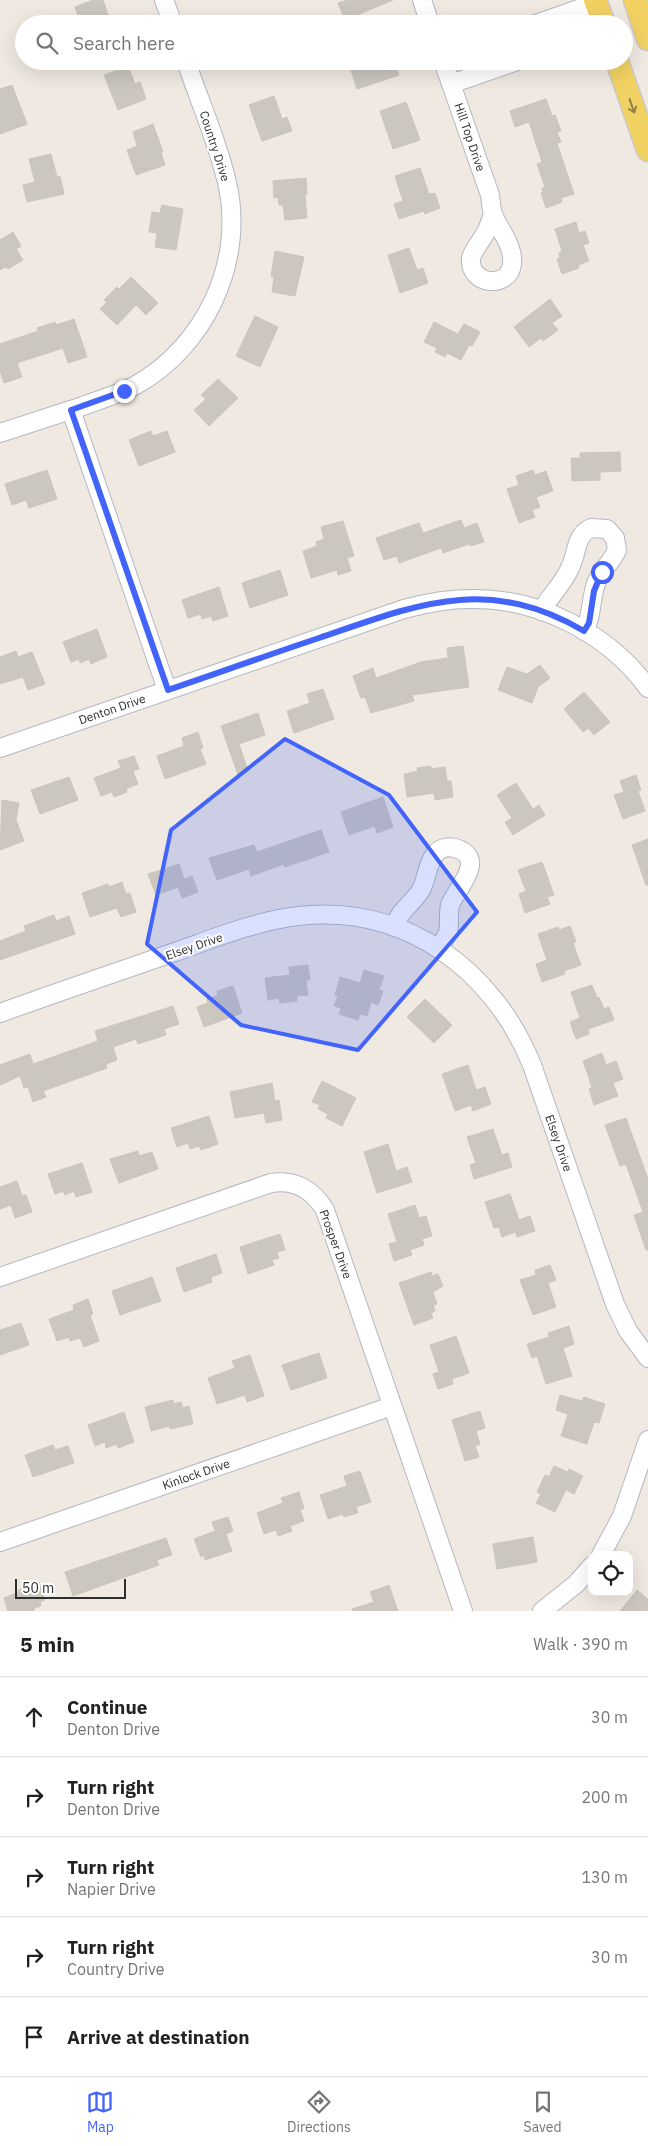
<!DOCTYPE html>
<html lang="en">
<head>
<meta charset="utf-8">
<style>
  :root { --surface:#fff; --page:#f6f6f6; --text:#222; --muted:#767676; --line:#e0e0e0; --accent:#4264fb }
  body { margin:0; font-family:"IBM Plex Sans",sans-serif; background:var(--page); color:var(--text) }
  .controls { position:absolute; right:15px; bottom:15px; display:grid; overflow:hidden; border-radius:10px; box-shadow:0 5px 20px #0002 }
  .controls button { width:45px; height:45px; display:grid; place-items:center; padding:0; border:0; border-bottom:1px solid var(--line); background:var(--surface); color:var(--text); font:25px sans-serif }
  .scale { position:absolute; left:15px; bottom:12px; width:111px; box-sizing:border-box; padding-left:5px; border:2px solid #2e2e2e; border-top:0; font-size:14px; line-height:18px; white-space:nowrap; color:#2e2e2e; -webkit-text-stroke:4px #fff; paint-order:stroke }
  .stop { position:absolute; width:15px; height:15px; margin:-11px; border:4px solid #4264fb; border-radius:50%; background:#fff }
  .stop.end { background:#4264fb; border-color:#fff; box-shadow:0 1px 5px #0008 }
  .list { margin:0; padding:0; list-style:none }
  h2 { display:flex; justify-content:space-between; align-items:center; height:65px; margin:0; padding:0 20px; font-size:21px }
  h2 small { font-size:16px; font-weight:400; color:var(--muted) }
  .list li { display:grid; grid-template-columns:32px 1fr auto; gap:15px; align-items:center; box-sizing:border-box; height:80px; padding:0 20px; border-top:1px solid var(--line) }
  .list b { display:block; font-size:19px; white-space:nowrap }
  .list p { margin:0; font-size:16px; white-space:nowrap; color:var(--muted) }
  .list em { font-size:16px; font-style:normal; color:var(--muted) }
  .icon { flex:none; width:28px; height:28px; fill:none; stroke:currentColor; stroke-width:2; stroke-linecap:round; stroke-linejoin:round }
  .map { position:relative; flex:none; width:648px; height:1611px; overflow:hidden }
  .search { position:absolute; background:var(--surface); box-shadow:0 5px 20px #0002; left:15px; right:15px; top:15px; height:55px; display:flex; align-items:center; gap:12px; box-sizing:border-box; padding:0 18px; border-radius:28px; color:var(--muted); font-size:19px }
  .sheet { height:465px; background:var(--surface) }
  nav { display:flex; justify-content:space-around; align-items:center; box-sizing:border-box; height:70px; border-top:1px solid var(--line); background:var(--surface); font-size:14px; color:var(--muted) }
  nav a { display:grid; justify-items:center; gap:2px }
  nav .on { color:var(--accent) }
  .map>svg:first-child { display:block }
  .building { fill:#cbc7bf; stroke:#cbc5ba }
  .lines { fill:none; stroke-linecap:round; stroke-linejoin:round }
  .minor-casing { stroke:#b4b7c1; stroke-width:20 }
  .major-casing { stroke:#c9c9c9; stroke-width:25 }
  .minor { stroke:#fff; stroke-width:18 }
  .major { stroke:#f2d163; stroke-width:22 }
  .oneway { stroke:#908048 }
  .route { stroke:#4264fb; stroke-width:6 }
  .marked { fill:#4264fb; fill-opacity:0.2; stroke:#4264fb; stroke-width:4; stroke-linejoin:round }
  .labels { text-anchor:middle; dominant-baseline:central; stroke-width:4; stroke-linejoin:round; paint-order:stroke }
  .street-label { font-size:12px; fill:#2e2e2e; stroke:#fff }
</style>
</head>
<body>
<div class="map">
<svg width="648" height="1611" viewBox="0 0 648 1611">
  <rect width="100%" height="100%" fill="#efe9e1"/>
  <g class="building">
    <path d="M93 0H103L111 24H81L75 7Z"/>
    <path d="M347 0H393L345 20 338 3Z"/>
    <path d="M348 61H374L376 66 394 61 399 75 357 89Z"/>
    <path d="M128 66 135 84 140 82 146 99 118 110 104 75Z"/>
    <path d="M12 85 27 124 0 134V89Z"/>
    <path d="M274 96 282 119 287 117 292 131 262 141 249 105Z"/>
    <path d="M546 99 552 116 555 115 561 131 557 132 561 142 557 143 574 194 561 198 562 202 546 208 541 193 543 192 542 188 545 187 537 164 542 162 529 122 515 127 510 111Z"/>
    <path d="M406 102 420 140 393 149 380 111Z"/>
    <path d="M153 124 163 152 161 153 165 165 136 175 127 150 137 146 133 132Z"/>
    <path d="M51 154 57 177 60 176 64 194 27 202 23 185 35 182 29 159Z"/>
    <path d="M420 168 429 194 435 193 440 208 425 214 424 211 399 219 394 204 403 201 395 176Z"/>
    <path d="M306 178 307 194 305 195 307 218 285 220 283 205H279L278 197 274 198 273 181Z"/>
    <path d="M162 205 183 209 176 250 155 247 157 233 149 232 152 212 160 213Z"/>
    <path d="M576 222 579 233 585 231 589 243 583 245 589 261 578 265 579 268 562 274 557 259 560 258 559 253 562 251 555 229Z"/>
    <path d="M13 232 21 246 16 249 23 260 8 269 6 267 0 270V240Z"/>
    <path d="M409 248 417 270 423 268 428 283 400 293 388 255Z"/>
    <path d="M275 251 304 257 295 296 272 292 274 277 271 276Z"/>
    <path d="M131 277 158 303 146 315 136 305 117 325 100 309 107 302 104 300 117 287 119 289Z"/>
    <path d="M550 299 562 316 552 323 558 330 543 341 541 338 529 347 514 327Z"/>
    <path d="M255 316 278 327 260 367 236 356Z"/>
    <path d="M74 319 87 357 68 363 63 348 17 363 22 377 4 383 0 371V344L38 331 37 328 55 322 56 325Z"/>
    <path d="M434 322 458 334 464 324 480 332 472 346 469 345 461 360 447 353 445 357 435 352 437 348 424 342Z"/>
    <path d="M218 379 238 398 209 426 194 410 206 399 201 395Z"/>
    <path d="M151 431 153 436 167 431 175 452 139 466 129 440Z"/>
    <path d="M620 452 621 471 600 472V480L572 481 571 458H580V453Z"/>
    <path d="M47 470 57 499 29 508 26 500 12 505 5 484Z"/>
    <path d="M533 470 535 475 546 471 553 491 536 497 540 507 532 510 535 517 519 523 507 489 519 485 516 476Z"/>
    <path d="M461 520 464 528 477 523 484 542 470 546 469 544 443 553 441 548 399 563 397 556 384 560 376 538 419 523 423 533Z"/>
    <path d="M343 521 354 556 347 558 351 571 338 575 337 570 311 578 303 551 317 546 316 542 324 539 321 527Z"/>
    <path d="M280 570 288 595 250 608 242 583Z"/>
    <path d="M219 587 228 616 213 621 211 616 202 619 201 614 188 618 182 600Z"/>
    <path d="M97 629 107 657 91 664 89 659 80 663 79 659 71 662 63 642Z"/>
    <path d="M463 646 469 687 412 695 414 701 371 713 365 697 361 698 353 676 373 668 376 678 421 662 448 658 447 648Z"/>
    <path d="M16 651 18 657 32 652 45 684 28 690 23 677 0 684V657Z"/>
    <path d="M540 665 550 678 538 687 532 703 498 690 507 667 527 674Z"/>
    <path d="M323 689 334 719 294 733 287 711 310 703 307 694Z"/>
    <path d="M584 692 610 722 594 735 588 728 583 732 564 709Z"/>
    <path d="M258 713 265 735 239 744 248 771 238 775 221 726Z"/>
    <path d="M198 732 203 748 200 749 206 764 165 779 157 756 184 746 182 738Z"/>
    <path d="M134 756 139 769 133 771 138 784 126 789 127 792 114 797 112 792 101 796 94 778 121 768 118 761Z"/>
    <path d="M431 766V769L445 767 447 781H451L453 797 435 800 434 793 407 797 404 774 418 771 417 768Z"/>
    <path d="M636 775 641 790 638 791 645 811 623 819 614 795 624 792 620 781Z"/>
    <path d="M69 777 78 800 40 814 31 790Z"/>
    <path d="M516 783 533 809 539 805 545 815 513 835 505 822 512 818 497 795Z"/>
    <path d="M383 797 393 827 377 833 375 826 349 835 341 812Z"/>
    <path d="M2 800 19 803 16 820 24 841 0 850Z"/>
    <path d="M321 830 329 852 285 867 284 864 251 876 249 869 217 880 209 858 254 845 257 852Z"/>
    <path d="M648 839V885H646L632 845Z"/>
    <path d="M542 862 554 895 547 897 550 904 525 913 519 894 526 891 518 870Z"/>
    <path d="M179 864 184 879 192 876 198 892 182 898 178 887 156 895 148 874Z"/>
    <path d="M122 882 126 894 130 893 136 912 121 917 117 908 90 917 82 893 108 884 109 887Z"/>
    <path d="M54 915 56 921 69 916 75 934 0 960V941L26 931 24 926Z"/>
    <path d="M570 926 576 942 573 943 581 965 564 971 565 974 542 982 536 964 547 960 538 934 558 927 559 930Z"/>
    <path d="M308 965 310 980H306L308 995 297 996V1001L280 1003 279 998 268 1000 265 978 290 975 289 967Z"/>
    <path d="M364 970 384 976 379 990 383 991 378 1005 371 1002 367 1016 360 1014 358 1020 339 1014 341 1008 334 1006 338 996 335 995 340 977 360 983Z"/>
    <path d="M592 985 597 998 599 997 604 1009 609 1007 614 1020 588 1029 589 1034 576 1039 570 1022 580 1018 571 992Z"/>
    <path d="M233 986 242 1013 204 1027 197 1007 208 1003 207 999 218 995 217 991Z"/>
    <path d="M425 999 452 1025 434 1043 407 1017Z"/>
    <path d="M173 1006 179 1024 164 1029 166 1035 138 1044 136 1039 113 1047 117 1060 106 1064 107 1068 43 1091 46 1097 33 1102 28 1087 24 1088 20 1076 0 1085V1065L30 1054 33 1064 98 1041 95 1031Z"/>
    <path d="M602 1053 606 1065 616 1061 623 1079 613 1083 618 1096 594 1105 589 1089 592 1087 583 1061Z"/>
    <path d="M468 1065 476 1090 485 1087 491 1104 473 1111 471 1105 455 1111 442 1074Z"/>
    <path d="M322 1081 356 1098 342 1126 326 1118 328 1114 318 1109 320 1105 312 1102Z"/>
    <path d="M272 1083 275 1101 279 1100 282 1120 266 1123 264 1113 235 1118 230 1092Z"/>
    <path d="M209 1116 218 1144 201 1150 199 1146 190 1149 188 1143 177 1147 171 1128Z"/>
    <path d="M626 1118 648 1179V1250H646L634 1215 643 1212 626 1164 620 1166 605 1125Z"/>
    <path d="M493 1129 502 1155 508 1153 512 1167 474 1179 470 1165 476 1163 467 1137Z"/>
    <path d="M388 1144 396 1171 407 1167 412 1182 377 1193 364 1152Z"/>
    <path d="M138 1151 139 1156 152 1152 158 1169 119 1183 110 1159Z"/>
    <path d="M82 1163 92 1192 76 1197 74 1191 65 1195 63 1191 55 1194 48 1174Z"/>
    <path d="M17 1181 22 1196 26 1195 32 1212 15 1218 11 1205 0 1209V1187Z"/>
    <path d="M510 1194 519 1220 530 1216 535 1231 517 1237 516 1232 502 1237 499 1227 494 1228 485 1202Z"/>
    <path d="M415 1205 419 1218 426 1216 432 1236 422 1239 424 1245 410 1250 412 1255 394 1261 389 1244 397 1242 388 1214Z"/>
    <path d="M280 1234 285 1250 277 1252 279 1258 272 1260 274 1265 248 1274 240 1247Z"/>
    <path d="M216 1254 222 1273 211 1277 212 1282 184 1292 176 1268Z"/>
    <path d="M550 1265 556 1280 548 1283 556 1307 533 1315 520 1280 536 1275 535 1270Z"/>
    <path d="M431 1272 432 1276 438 1274 443 1286 433 1292 437 1304 433 1305 435 1311 431 1313 433 1318 414 1325 399 1283Z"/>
    <path d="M152 1277 161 1301 120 1315 112 1291Z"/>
    <path d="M88 1299 93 1314 90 1315 99 1341 84 1347 80 1338 70 1341 69 1337 57 1341 49 1319 74 1310 73 1305Z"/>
    <path d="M21 1323 29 1345 0 1355V1330Z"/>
    <path d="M569 1326 574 1344 563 1348 572 1376 546 1384 537 1356 532 1358 527 1344 549 1337 548 1333Z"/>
    <path d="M456 1336 469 1373 452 1379 453 1384 438 1389 433 1374 439 1372 430 1345Z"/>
    <path d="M319 1353 327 1378 291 1390 282 1365Z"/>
    <path d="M250 1355 264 1396 247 1402 245 1395 217 1404 208 1378 235 1368 232 1361Z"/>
    <path d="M560 1395 582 1401 584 1397 605 1404 599 1423 594 1422 587 1444 561 1436 568 1414 556 1410Z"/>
    <path d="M173 1400 174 1404 181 1402 183 1408 189 1406 193 1424 170 1429V1426L151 1431 145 1407Z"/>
    <path d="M480 1411 485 1428 476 1431 480 1444 475 1446 479 1457 465 1461 452 1420Z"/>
    <path d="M124 1412 134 1442 118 1448 117 1444 106 1448 105 1442 95 1446 88 1425Z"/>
    <path d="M53 1445 55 1450 68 1446 74 1463 33 1477 25 1455Z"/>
    <path d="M554 1466 568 1472 569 1469 583 1476 574 1494 566 1490 555 1512 536 1503 541 1494 537 1492 545 1475 549 1477Z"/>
    <path d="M360 1471 371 1502 356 1507 358 1513 344 1517 343 1514 328 1519 320 1495 347 1486 344 1476Z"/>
    <path d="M299 1492 304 1508 300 1510 304 1521 290 1526 292 1531 278 1536 276 1530 264 1534 257 1513 283 1503 281 1498Z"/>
    <path d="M228 1517 233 1531 226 1534 232 1551 205 1560 204 1555 201 1557 194 1539 215 1531 212 1522Z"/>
    <path d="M533 1537 537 1562 497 1569 493 1544Z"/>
    <path d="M166 1538 172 1555 157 1560 159 1565 73 1596 65 1572Z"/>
    <path d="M39 1582 45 1600 40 1602 41 1606 34 1608V1611H8L4 1598 19 1592 18 1590Z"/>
    <path d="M389 1585 398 1611H353L352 1609 374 1602 370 1592Z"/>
    <path d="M637 1590 648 1599V1611H620Z"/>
  </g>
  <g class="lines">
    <g class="minor-casing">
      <g id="minor">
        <path d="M164 0 173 24"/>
        <path d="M422 0 430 24"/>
        <path d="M536 24 596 3"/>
        <path d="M443 61 490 195C491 201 491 208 493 214 499 230 514 245 512 264 509 290 468 285 471 258 473 250 482 240 486 232 489 226 491 220 493 214"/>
        <path d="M451 84 517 61"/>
        <path d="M71 410 167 690"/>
        <path d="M0 433C28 424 56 415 83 406 101 399 120 394 136 385 204 347 244 264 228 187 219 145 200 103 186 61"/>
        <path d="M541 611C550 596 563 584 570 568 578 553 574 536 591 528L607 529 615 538 617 550C612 562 602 569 597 581 590 597 593 616 584 631"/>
        <path d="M0 748 404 609C426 603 447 599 469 599 537 597 608 633 648 688"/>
        <path d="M394 927C399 911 412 904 421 890 427 879 427 864 435 854 440 848 448 846 455 848 489 858 456 889 450 905 448 914 450 924 448 932 446 938 441 944 439 949"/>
        <path d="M0 1013C58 992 117 972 175 952 215 938 256 921 298 916 405 904 493 969 532 1065L615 1304 628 1331 648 1358"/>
        <path d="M0 1277 271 1183C295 1179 313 1190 325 1210L463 1611"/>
        <path d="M0 1542 392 1406"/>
        <path d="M601 1555 622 1516 648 1440"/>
        <path d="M542 1611 576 1584 592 1566"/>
      </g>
    </g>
    <g class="major-casing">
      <g id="major">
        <path d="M595 0 604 24"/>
        <path d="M635 0 648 39"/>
        <path d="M617 61 648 150"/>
      </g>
    </g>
    <use href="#minor" class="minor"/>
    <use href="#major" class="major"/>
  </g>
  <defs><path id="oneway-shaft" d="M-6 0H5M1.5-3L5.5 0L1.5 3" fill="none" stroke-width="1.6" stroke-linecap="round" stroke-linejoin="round" transform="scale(1.25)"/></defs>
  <use class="oneway" href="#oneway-shaft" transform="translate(632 106) rotate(71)"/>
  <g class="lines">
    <path class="route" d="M124 391 71 410 168 690C218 673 268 655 319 638 416 605 486 574 584 631L589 623 594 591 602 572"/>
  </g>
  <path class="marked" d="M285 739 389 795 477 912 358 1050 241 1025 147 944 171 830Z"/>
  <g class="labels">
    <g class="street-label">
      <text transform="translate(470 137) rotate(71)">Hill Top Drive</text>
      <text transform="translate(215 146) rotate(72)">Country Drive</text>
      <text transform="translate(112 709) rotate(-19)">Denton Drive</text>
      <text transform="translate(194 946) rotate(-19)">Elsey Drive</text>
      <text transform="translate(559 1143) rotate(71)">Elsey Drive</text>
      <text transform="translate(336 1244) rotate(70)">Prosper Drive</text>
      <text transform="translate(196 1474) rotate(-19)">Kinlock Drive</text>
    </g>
  </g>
</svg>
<div class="controls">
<button><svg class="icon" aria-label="locate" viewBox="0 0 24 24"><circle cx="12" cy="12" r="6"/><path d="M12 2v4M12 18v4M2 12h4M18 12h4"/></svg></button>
</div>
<div class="scale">50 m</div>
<div class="stop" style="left:602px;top:572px"></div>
<div class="stop end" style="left:124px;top:391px"></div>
<div class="search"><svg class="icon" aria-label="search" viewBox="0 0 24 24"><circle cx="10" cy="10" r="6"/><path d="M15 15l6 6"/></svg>Search here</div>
</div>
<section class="sheet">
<h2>5 min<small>Walk · 390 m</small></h2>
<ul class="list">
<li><svg class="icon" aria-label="ahead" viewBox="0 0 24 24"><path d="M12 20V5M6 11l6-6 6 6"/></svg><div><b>Continue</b><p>Denton Drive</p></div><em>30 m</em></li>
<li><svg class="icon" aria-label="right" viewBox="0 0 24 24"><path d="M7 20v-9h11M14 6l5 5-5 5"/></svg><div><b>Turn right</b><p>Denton Drive</p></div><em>200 m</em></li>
<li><svg class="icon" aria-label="right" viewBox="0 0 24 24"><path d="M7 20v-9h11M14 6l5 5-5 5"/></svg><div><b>Turn right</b><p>Napier Drive</p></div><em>130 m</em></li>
<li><svg class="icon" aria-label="right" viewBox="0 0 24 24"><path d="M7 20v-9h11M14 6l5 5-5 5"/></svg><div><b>Turn right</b><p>Country Drive</p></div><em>30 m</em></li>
<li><svg class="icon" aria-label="arrive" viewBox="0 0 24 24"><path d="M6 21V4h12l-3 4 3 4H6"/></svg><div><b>Arrive at destination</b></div></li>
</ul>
</section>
<nav>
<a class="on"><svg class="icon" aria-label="map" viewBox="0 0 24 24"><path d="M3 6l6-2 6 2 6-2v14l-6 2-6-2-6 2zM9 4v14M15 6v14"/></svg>Map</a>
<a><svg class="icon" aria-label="directions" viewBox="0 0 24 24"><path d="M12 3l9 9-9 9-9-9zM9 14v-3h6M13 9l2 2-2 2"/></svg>Directions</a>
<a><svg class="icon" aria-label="saved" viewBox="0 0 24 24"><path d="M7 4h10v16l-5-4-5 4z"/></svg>Saved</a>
</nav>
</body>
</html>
